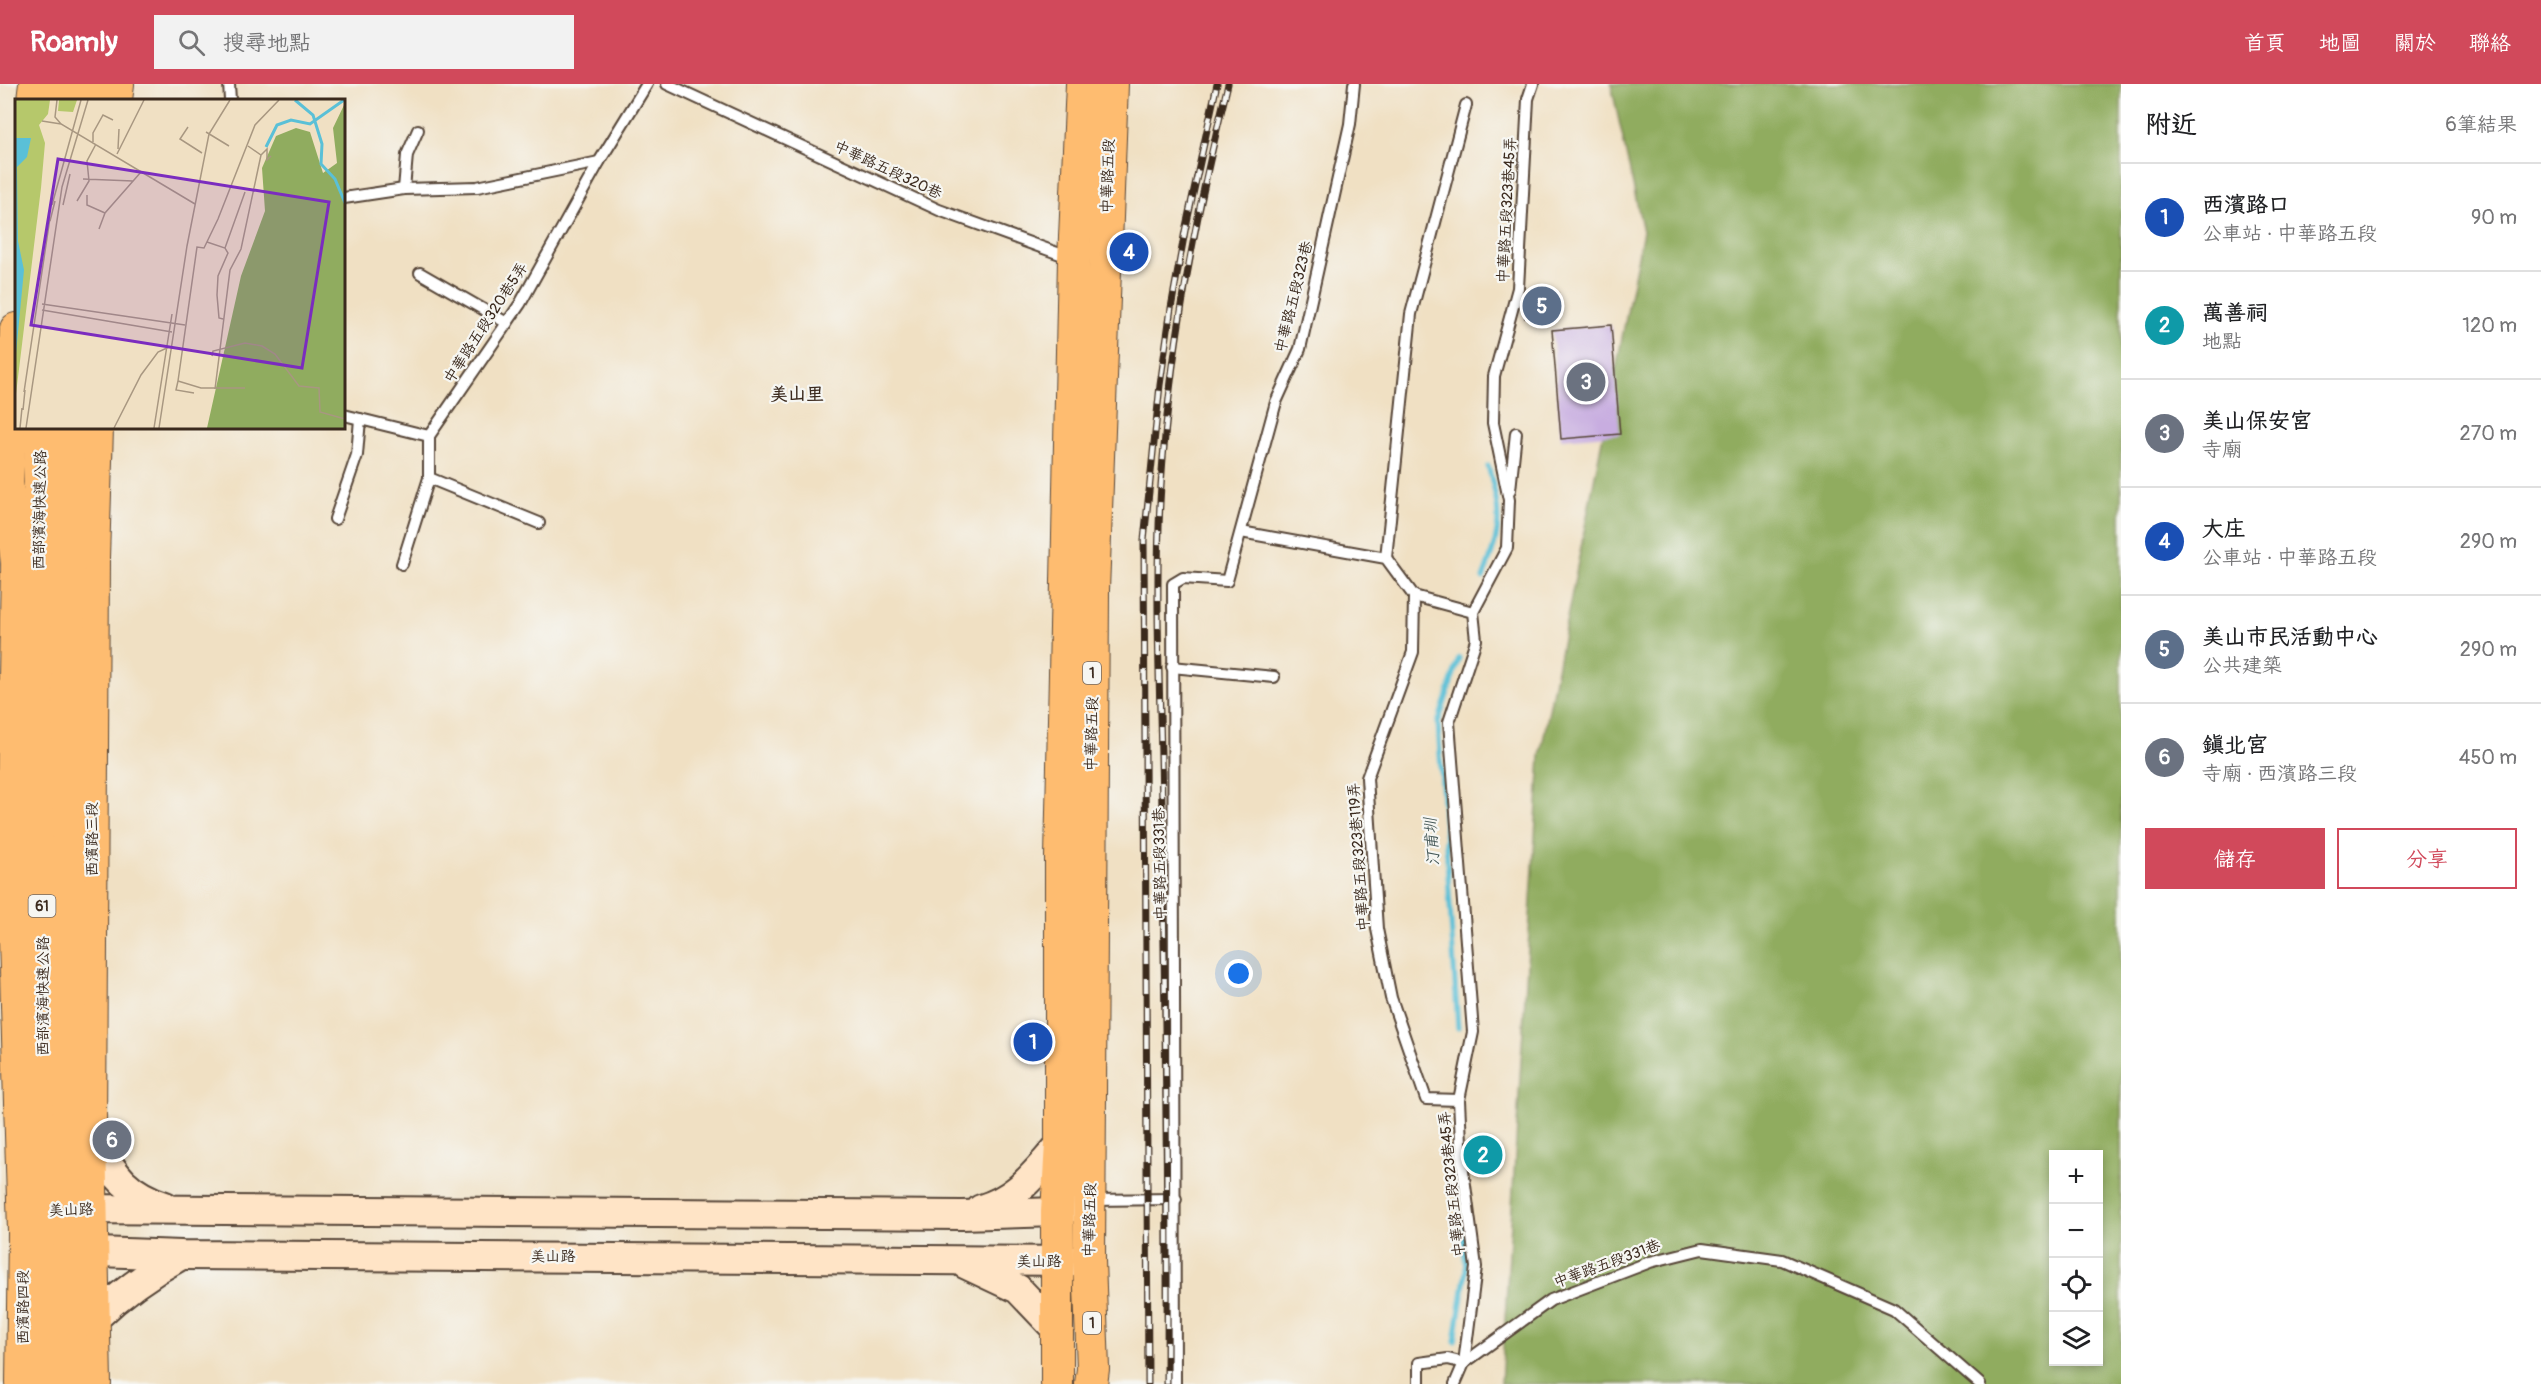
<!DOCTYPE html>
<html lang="zh-TW">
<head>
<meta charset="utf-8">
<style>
  :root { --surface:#fff; --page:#f2f2f2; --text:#202124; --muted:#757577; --line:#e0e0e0; --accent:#d1495b }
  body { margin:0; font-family:Pangolin,"LXGW WenKai TC",sans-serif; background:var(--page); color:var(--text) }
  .controls { position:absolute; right:18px; bottom:18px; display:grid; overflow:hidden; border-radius:0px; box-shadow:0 3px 9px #0003 }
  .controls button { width:54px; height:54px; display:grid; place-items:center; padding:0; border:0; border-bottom:2px solid var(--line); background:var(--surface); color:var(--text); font:30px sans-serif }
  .you { position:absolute; left:1239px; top:890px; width:21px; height:21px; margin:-15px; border:4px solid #fff; border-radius:50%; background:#1a73e8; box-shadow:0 0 0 9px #1a73e833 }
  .badge { display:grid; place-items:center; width:39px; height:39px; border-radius:50%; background:var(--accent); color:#fff; font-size:20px; font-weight:700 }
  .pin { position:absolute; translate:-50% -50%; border:3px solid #fff; box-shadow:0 2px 6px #0006 }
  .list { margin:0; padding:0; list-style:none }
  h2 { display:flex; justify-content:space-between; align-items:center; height:78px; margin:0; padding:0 24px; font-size:26px }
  h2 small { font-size:20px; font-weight:400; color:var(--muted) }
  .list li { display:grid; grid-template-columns:39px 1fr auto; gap:18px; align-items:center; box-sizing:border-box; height:108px; padding:0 24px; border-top:2px solid var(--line) }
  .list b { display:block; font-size:22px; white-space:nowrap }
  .list p { margin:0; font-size:20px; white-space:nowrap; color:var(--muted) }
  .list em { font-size:20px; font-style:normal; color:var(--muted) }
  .actions { display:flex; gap:12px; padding:18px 24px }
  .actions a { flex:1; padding:14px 0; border:2px solid var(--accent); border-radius:0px; text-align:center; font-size:21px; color:var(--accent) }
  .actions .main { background:var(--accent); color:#fff }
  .icon { flex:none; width:33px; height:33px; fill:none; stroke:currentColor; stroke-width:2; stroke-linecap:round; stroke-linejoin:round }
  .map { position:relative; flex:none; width:2121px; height:1300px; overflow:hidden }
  header { display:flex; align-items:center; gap:36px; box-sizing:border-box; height:84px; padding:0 30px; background:var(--accent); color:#fff }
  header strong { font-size:28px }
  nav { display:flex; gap:33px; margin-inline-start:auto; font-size:21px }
  .search { width:420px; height:54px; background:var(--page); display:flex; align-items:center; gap:15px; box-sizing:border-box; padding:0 21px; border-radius:0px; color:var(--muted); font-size:22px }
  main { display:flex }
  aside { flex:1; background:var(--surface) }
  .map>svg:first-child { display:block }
  .forest { fill:#90ac5f; stroke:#666b3e; stroke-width:1.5; fill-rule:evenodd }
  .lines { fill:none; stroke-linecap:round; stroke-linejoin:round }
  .stream { stroke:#5ac0d7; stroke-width:5 }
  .building { fill:#c8ade0 }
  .lane-casing { stroke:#564537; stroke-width:14 }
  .secondary-casing { stroke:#564537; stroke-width:32 }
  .primary-casing { stroke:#564537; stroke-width:34 }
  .highway-casing { stroke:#564537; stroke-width:36 }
  .lane { stroke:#fff; stroke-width:10 }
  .secondary { stroke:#ffe4c6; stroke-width:28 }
  .primary { stroke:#febc70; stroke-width:32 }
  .highway { stroke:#febc70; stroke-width:33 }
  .rail-casing { stroke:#3b2a1e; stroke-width:7 }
  .rail { stroke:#f6f6f2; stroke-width:4.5; stroke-dasharray:14; stroke-linecap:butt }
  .labels { text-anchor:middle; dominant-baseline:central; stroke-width:4.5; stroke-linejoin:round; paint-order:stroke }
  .shield { fill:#f6f6f2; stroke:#73675e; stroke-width:1.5 }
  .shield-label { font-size:14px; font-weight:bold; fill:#3b2a1e }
  .street-label { font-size:15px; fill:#3b2a1e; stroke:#f6f6f2 }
  .water-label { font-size:16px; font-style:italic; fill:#445756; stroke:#f6f6f2 }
  .quarter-label { font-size:18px; font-weight:bold; fill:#3b2a1e; stroke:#f6f6f2 }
  .inset-river { fill:none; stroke:#5ac0d7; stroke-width:3 }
  .inset-road { fill:none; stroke:#a89781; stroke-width:1.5 }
  .view { fill:#7b2cbf; fill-opacity:0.15; stroke:#7b2cbf; stroke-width:3 }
  .inset-edge { fill:none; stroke:#3b2a1e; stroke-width:3 }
</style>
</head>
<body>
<header>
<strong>Roamly</strong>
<div class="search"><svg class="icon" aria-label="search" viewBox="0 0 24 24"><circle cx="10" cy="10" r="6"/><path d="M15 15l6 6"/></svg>搜尋地點</div>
<nav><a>首頁</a><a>地圖</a><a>關於</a><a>聯絡</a></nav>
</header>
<main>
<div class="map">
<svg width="2121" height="1300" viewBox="0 0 2121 1300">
  <rect width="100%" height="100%" fill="#f6f6f2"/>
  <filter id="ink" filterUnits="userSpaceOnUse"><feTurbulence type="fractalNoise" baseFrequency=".0167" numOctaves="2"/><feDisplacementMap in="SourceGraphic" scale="12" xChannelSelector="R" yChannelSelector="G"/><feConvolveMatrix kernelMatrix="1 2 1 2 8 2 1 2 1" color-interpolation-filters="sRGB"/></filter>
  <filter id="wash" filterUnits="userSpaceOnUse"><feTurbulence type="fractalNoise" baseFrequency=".008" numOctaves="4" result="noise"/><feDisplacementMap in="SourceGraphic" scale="24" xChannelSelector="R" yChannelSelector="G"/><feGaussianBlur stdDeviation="1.35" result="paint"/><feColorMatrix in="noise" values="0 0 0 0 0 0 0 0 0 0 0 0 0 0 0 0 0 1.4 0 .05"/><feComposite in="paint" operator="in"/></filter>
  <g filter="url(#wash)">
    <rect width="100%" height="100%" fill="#f0e0c3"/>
    <path class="forest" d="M1611 0H2121V1300H1501L1540 672 1643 147ZM2054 1070H2098V1278H2054Z"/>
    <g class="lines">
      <g class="stream">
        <path d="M1483 494C1502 445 1502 432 1488 382"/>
        <path d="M1458 944 1438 639 1459 574"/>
        <path d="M1455 1257 1466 1186 1459 1104"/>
      </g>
    </g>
    <g id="blocks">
      <g class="building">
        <path d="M1530 205 1558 209 1553 238 1525 234Z"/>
        <path d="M1611 241 1620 350 1561 355 1552 246Z"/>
      </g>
    </g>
  </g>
  <g filter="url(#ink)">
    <use href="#blocks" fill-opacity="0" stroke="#564537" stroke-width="1.5"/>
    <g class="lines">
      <g class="lane-casing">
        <g id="lane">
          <path d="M229 0 230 16"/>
          <path d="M667 0 939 126 1071 174"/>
          <path d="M404 105 407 71 418 46"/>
          <path d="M344 114 404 105 477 103 599 78"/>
          <path d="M420 189 507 239"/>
          <path d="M344 331 429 352"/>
          <path d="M429 394 539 439"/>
          <path d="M1510 406 1516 349"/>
          <path d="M335 435 357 371 360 335"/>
          <path d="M1241 448 1386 474 1414 512 1413 568 1367 694 1377 845 1391 914 1426 1015 1459 1016"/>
          <path d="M1386 474 1411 230 1466 21"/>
          <path d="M402 480 429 394V352L520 220 599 78 647 0"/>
          <path d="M1414 512 1473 528"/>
          <path d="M1172 583 1274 593"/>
          <path d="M1091 1116 1176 1115"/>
          <path d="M1464 1279 1476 1183 1462 1079 1459 1016 1473 948 1449 638 1476 556 1473 528 1507 464 1509 416 1493 339 1494 292 1518 204 1528 15 1533 0"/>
          <path d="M1175 1300 1173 500 1183 494 1227 497 1276 318 1300 265 1350 40 1354 0"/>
          <path d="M1419 1300V1279L1448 1275 1464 1279"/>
          <path d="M1455 1300 1464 1279 1551 1216 1650 1178 1702 1165 1782 1176 1894 1225 1980 1300"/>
        </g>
      </g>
      <g class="secondary-casing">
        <g id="secondary">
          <path d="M90 1051C113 1087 122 1108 165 1122"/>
          <path d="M69 1125 962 1131 1057 1128 1077 1121"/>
          <path d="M981 1125C1019 1114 1035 1088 1061 1060"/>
          <path d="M69 1167 182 1171 1079 1177"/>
          <path d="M965 1180 1018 1205 1057 1246"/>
          <path d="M94 1235C121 1209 147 1190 180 1172"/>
        </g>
      </g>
      <g class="primary-casing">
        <g id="primary">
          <path d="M33 16 35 0"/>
          <path d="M116 16 118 0"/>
          <path d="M16 245 7 399 17 479 12 760 24 1147 22 1300"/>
          <path d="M95 1300 90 1051 93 474 97 344"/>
          <path d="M1057 1300V1128L1061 1060V774L1074 175 1082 0"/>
          <path d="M1091 1300 1093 1285 1089 1177 1093 506 1112 0"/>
        </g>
      </g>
      <g class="highway-casing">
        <g id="highway">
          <path d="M57 16 59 0"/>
          <path d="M85 16 87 0"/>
          <path d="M41 344 39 475 47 1300"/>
          <path d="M68 344 70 1300"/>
        </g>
      </g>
      <use href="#lane" class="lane"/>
      <use href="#secondary" class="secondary"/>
      <use href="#primary" class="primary"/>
      <use href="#highway" class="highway"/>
      <g class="rail-casing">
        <g id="rail">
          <path d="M1148 1300 1144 456 1160 301 1171 224 1185 147 1217 0"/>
          <path d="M1167 1300C1168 1110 1165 919 1162 729 1161 620 1154 510 1161 401 1170 265 1195 132 1228 0"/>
        </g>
      </g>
      <use href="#rail" class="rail"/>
    </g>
  </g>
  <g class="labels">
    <g class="shield">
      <rect x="1083" y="578" width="18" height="22" rx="4.5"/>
      <rect x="28.5" y="811" width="27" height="22" rx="4.5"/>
      <rect x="1083" y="1228" width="18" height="22" rx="4.5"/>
    </g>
    <g class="shield-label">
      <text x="1092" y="589">1</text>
      <text x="42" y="822">61</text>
      <text x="1092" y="1239">1</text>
    </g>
    <g class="street-label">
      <text transform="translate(888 86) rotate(25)">中華路五段320巷</text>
      <text transform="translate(1108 92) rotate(-88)">中華路五段</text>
      <text transform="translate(1507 126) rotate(-87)">中華路五段323巷45弄</text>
      <text transform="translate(1294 213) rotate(-76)">中華路五段323巷</text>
      <text transform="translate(486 239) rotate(-57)">中華路五段320巷5弄</text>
      <text transform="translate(40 426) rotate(-89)">西部濱海快速公路</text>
      <text transform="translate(1092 650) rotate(-89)">中華路五段</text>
      <text transform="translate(92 755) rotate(-90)">西濱路三段</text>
      <text transform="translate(1359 773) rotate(-94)">中華路五段323巷119弄</text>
      <text transform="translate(1160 780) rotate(-91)">中華路五段331巷</text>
      <text transform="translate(43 912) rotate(-90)">西部濱海快速公路</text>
      <text transform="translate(1452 1100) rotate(-96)">中華路五段323巷45弄</text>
      <text transform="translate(71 1126) rotate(-2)">美山路</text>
      <text transform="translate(1090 1136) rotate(-89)">中華路五段</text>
      <text x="553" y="1172">美山路</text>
      <text x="1039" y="1177">美山路</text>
      <text transform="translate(1607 1180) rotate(-20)">中華路五段331巷</text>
      <text transform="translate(23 1223) rotate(-90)">西濱路四段</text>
    </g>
    <g class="water-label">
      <text transform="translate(1432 758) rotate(-94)">汀甫圳</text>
    </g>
    <g class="quarter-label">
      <text x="797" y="310">美山里</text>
    </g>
  </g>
  <g transform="translate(15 15)">
    <rect width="330" height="330" fill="#f0e0c3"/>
    <path d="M0 1H35L33 15 24 26 30 44 26 89 0 303ZM44 1H62L58 13 43 12Z" fill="#b6c86b"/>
    <path d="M330 4V329H192L226 177 250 112 247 69 261 37 281 29 295 33 308 74 322 64 318 29Z" fill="#90ac5f"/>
    <path d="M0 39H16L12 58 2 68 3 142 9 171 0 265Z" fill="#5ac0d7"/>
    <path class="inset-river" d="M280 1 298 16 307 45 306 65 320 80 330 104M251 48 262 26 276 21 295 25 329 1"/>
    <path class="inset-road" d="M42 1 40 18 46 25 180 105M27 22 46 25M173 28 165 40 187 54M191 33 214 47M78 43V34L88 16 98 21M233 47 246 56 252 50V61L256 57M103 50 104 30M102 55 129 1M68 80 118 82M72 96V106L90 114M62 102 74 82 72 62 81 45M37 106 66 1M48 106 55 75M35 122 40 102M84 130 90 114 126 73M192 143 210 149 213 154 203 177 202 196 204 219 208 220M210 149 230 93M27 205 170 226M27 211 157 233M197 257 198 252 230 244 247 247 260 255 284 287 304 289 305 313 330 320M163 282 182 148 189 149 203 120 240 26 264 1M200 290 215 171 226 150 246 56M9 293 35 119M179 294 161 291 163 282 186 289H230M8 311 10 291M5 329 7 309M11 329 47 88 73 1M99 329 126 276 143 253 154 248M139 329 157 215M144 329 172 147 194 35 215 1"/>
    <path class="view" d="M43 60 314 103 287 269 16 226Z"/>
    <rect width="330" height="330" class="inset-edge"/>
  </g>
</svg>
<div class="controls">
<button>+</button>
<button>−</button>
<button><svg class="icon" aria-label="locate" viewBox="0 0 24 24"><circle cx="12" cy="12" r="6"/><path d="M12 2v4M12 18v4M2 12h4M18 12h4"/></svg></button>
<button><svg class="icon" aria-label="layers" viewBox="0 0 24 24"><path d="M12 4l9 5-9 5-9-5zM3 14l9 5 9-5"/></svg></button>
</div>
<div class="you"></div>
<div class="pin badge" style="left:1033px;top:958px;background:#1a4fb4">1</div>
<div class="pin badge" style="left:1483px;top:1071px;background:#0f9aa8">2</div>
<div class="pin badge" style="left:1586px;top:298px;background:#6b7280">3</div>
<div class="pin badge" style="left:1129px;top:168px;background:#1a4fb4">4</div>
<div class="pin badge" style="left:1542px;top:222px;background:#5c6f8a">5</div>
<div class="pin badge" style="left:112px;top:1056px;background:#6b7280">6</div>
</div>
<aside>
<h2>附近<small>6筆結果</small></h2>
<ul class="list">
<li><span class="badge" style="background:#1a4fb4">1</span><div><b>西濱路口</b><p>公車站 · 中華路五段</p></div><em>90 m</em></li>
<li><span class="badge" style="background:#0f9aa8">2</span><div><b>萬善祠</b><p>地點</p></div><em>120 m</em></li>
<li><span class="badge" style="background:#6b7280">3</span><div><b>美山保安宮</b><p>寺廟</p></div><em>270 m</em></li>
<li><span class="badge" style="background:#1a4fb4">4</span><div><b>大庄</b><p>公車站 · 中華路五段</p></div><em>290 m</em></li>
<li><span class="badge" style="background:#5c6f8a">5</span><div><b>美山市民活動中心</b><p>公共建築</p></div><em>290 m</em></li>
<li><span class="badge" style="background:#6b7280">6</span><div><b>鎮北宮</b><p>寺廟 · 西濱路三段</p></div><em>450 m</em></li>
</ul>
<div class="actions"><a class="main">儲存</a><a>分享</a></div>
</aside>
</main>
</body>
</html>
